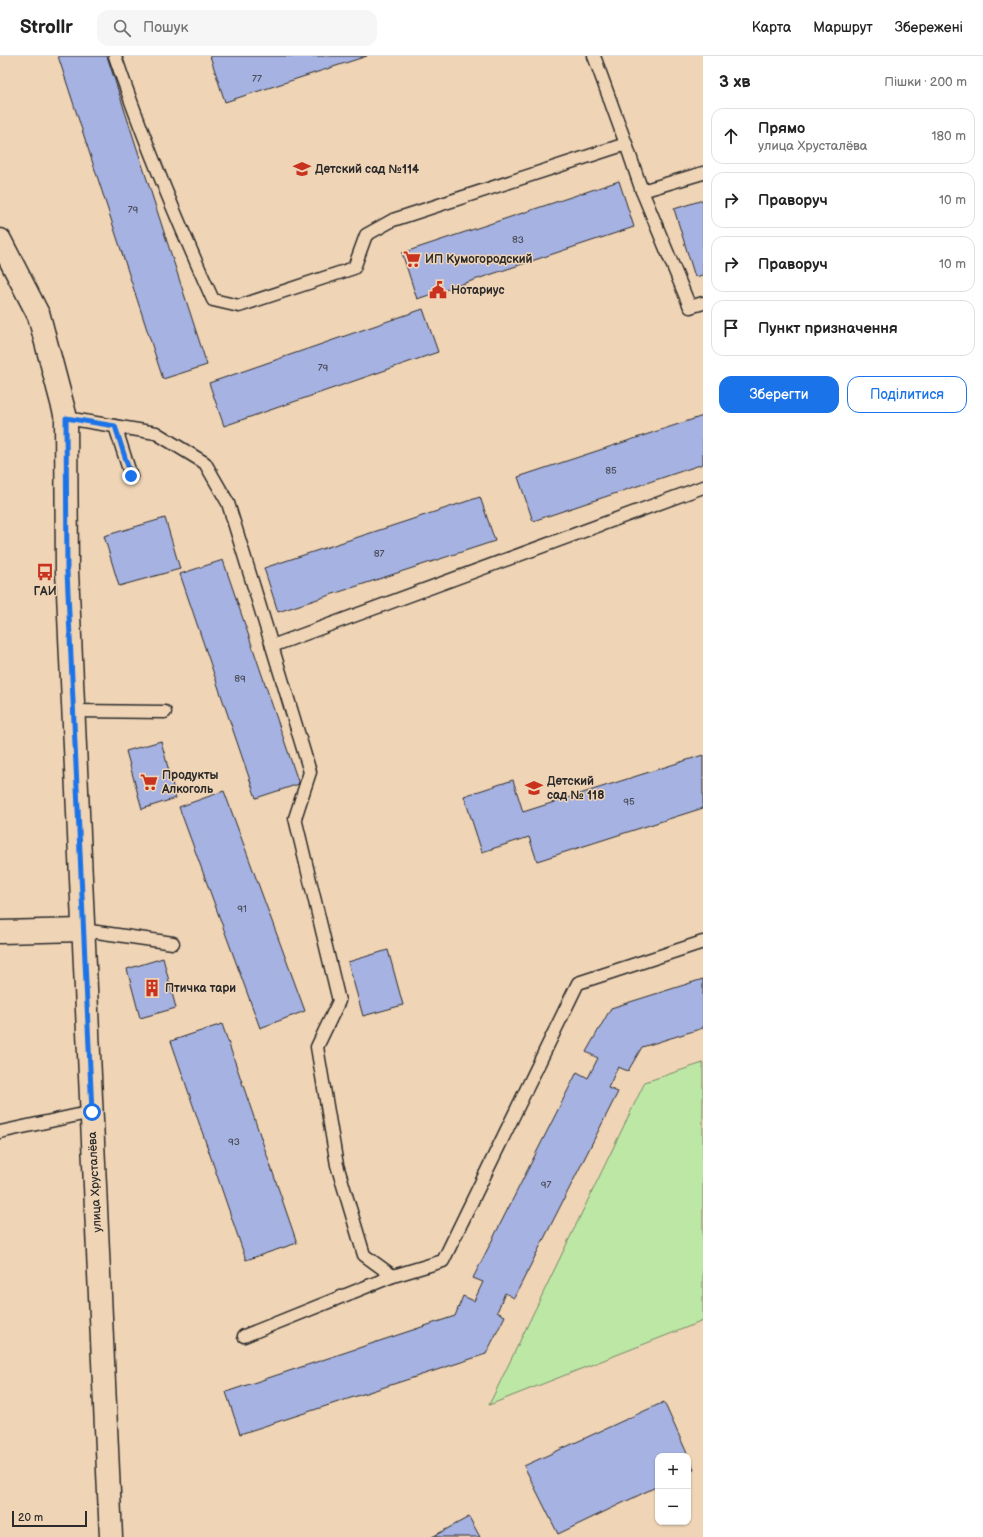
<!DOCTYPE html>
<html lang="uk">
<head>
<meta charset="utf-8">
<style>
  :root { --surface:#fff; --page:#f6f6f6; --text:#222; --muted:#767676; --line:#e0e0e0; --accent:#1a73e8 }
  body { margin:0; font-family:"Balsamiq Sans",sans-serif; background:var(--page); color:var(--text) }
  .controls { position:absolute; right:12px; bottom:12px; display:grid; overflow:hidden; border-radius:8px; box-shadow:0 1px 3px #0004 }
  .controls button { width:36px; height:36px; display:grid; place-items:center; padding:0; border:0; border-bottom:1px solid var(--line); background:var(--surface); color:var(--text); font:20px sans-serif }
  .scale { position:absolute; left:12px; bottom:10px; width:75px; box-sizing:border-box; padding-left:4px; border:2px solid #2b2b2b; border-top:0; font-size:11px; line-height:14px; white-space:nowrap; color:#2b2b2b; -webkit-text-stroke:3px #efd4b6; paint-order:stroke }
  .stop { position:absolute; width:12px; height:12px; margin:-9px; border:3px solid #1a73e8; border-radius:50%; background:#fff }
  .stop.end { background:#1a73e8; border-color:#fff; box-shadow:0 1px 4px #0008 }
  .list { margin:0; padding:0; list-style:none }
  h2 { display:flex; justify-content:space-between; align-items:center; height:52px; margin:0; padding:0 16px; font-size:17px }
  h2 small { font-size:13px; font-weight:400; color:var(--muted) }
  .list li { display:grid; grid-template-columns:26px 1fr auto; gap:12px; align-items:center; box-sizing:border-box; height:56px; margin:0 8px 8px; padding:0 8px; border:1px solid var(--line); border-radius:12px }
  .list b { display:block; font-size:15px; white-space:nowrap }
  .list p { margin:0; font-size:13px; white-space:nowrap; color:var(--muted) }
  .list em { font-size:13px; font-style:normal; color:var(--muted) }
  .actions { display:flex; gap:8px; padding:12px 16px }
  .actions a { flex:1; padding:9px 0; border:1px solid var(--accent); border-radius:12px; text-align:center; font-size:14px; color:var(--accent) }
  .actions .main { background:var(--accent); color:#fff }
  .icon { flex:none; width:22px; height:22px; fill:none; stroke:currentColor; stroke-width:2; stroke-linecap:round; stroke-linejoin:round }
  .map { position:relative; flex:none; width:703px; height:1481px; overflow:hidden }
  header { display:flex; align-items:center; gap:24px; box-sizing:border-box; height:56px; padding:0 20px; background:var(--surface); border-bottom:1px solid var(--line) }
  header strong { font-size:19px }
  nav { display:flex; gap:22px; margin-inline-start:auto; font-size:14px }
  .search { width:280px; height:36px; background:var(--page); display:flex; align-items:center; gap:10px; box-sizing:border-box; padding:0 14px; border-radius:12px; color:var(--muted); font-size:15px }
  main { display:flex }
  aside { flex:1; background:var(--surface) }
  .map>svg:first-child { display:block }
  .green { fill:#bde7a4; stroke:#748968 }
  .building { fill:#a6b2e2; stroke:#2b2b2b }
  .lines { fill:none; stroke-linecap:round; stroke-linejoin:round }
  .service-casing { stroke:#2b2b2b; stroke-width:15 }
  .minor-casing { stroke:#2b2b2b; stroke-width:25 }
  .secondary-casing { stroke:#2b2b2b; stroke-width:25 }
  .service { stroke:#efd4b6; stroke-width:12 }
  .minor { stroke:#efd4b6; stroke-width:22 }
  .secondary { stroke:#efd4b6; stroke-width:22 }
  .route { stroke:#1a73e8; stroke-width:5 }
  .labels { text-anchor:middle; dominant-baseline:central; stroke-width:3; stroke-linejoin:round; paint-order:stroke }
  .number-label { font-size:10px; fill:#4a4d59 }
  .poi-label { font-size:12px; font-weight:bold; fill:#2b2b2b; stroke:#efd4b6; text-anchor:start }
  .street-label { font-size:12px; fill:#2b2b2b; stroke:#efd4b6 }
</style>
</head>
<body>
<header>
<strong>Strollr</strong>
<div class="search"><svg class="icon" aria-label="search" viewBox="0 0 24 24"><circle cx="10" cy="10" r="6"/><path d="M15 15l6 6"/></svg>Пошук</div>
<nav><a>Карта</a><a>Маршрут</a><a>Збережені</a></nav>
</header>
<main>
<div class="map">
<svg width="703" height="1481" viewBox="0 0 703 1481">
  <rect width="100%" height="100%" fill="#efd4b6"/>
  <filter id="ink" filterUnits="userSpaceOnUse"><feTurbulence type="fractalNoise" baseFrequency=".025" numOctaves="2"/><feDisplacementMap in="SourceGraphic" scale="8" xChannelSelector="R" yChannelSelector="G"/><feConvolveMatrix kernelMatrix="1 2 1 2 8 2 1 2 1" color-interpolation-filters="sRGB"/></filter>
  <g filter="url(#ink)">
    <path class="green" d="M703 1007V1265L489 1349 645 1026Z"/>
    <g class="building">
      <path d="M58 0H107L207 309 163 323Z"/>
      <path d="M210 0H367L225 46Z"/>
      <path d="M619 125 634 171 417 243 402 197Z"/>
      <path d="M703 144V219L695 221 674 153Z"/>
      <path d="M423 253 438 296 224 370 209 327Z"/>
      <path d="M703 360V408L533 465 518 421Z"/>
      <path d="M480 441 495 485 278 556 264 512Z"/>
      <path d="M165 462 180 513 119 530 104 480Z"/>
      <path d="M223 504 299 728 256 742 180 518Z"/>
      <path d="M161 685 176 742 142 753 126 695Z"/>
      <path d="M703 699V752L537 805 529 781 482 796 464 740 513 724 523 756Z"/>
      <path d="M224 735 305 955 260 972 179 751Z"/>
      <path d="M388 894 403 949 363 960 348 906Z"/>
      <path d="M163 902 176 952 140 962 127 913Z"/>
      <path d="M703 923V972L642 991 628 1015 618 1011 608 1032 618 1036 514 1242 505 1237 497 1256 505 1260 486 1298 240 1378 226 1336 455 1260 463 1240 474 1245 483 1226 473 1222 577 1016 588 1022 598 1002 586 996 611 952Z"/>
      <path d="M222 968 297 1187 246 1204 171 985Z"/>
      <path d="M664 1346 694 1413 688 1416V1400H658V1430L558 1478 524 1410Z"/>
      <path d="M469 1461 480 1481H432Z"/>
    </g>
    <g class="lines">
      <g class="service-casing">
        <g id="service">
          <path d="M115 0C143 83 177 164 213 244L239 250 354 212 366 179 393 164 626 88"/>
          <path d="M594 0 626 88 642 135 703 117"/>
          <path d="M642 135 690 251 703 247"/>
          <path d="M66 362 156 377 205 407 228 447 272 590 703 431"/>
          <path d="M115 370 131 420"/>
          <path d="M272 590 310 716 295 762 339 945 317 991 337 1109 364 1199 393 1220 443 1205 578 927 703 886"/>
          <path d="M74 655 165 656"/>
          <path d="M83 874 173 887"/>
          <path d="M0 1076 92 1056"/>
          <path d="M244 1280 393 1220"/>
        </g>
      </g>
      <g class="minor-casing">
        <path id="minor" d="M0 876 83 874"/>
      </g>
      <g class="secondary-casing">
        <path id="secondary" d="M0 184 39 260 66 362 67 515 111 1481"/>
      </g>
      <use href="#service" class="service"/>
      <use href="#minor" class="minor"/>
      <use href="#secondary" class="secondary"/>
    </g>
  </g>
  <g class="lines" filter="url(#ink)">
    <path class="route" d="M92 1056 67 515 66 362 115 370 131 420"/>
  </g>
  <defs>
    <g id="school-bare" transform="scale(1.38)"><path d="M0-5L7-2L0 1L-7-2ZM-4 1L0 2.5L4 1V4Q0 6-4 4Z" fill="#c8321e" stroke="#efd4b6" stroke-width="2.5" paint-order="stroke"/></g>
    <g id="supermarket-bare" transform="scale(1.38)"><path d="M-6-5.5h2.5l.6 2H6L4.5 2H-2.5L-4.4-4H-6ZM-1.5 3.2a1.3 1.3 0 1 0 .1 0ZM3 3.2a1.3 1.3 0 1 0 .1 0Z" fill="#c8321e" stroke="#efd4b6" stroke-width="2.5" paint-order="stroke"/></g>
    <g id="civic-bare" transform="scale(1.38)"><path d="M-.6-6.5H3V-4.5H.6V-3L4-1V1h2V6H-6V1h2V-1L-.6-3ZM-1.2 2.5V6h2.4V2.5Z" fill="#c8321e" stroke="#efd4b6" stroke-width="2.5" paint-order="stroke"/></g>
    <g id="bus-bare" transform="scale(1.38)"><path d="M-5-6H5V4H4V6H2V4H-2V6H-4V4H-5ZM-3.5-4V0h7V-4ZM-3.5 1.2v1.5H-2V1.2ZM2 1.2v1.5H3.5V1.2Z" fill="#c8321e" stroke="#efd4b6" stroke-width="2.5" paint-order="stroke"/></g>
    <g id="building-bare" transform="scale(1.38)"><path d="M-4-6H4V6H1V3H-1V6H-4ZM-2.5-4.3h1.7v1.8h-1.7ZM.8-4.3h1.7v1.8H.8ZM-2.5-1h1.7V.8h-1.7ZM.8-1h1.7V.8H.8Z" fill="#c8321e" stroke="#efd4b6" stroke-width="2.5" paint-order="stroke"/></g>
  </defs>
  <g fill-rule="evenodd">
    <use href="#school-bare" x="302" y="113"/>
    <use href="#supermarket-bare" x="412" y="203"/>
    <use href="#civic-bare" x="438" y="234"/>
    <use href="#bus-bare" x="45" y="516"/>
    <use href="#supermarket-bare" x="149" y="726"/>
    <use href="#school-bare" x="534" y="732"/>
    <use href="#building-bare" x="152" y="932"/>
  </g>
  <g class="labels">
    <g class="number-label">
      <text x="257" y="23">77</text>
      <text x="133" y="154">79</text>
      <text x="518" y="184">83</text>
      <text x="323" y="312">79</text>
      <text x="611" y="415">85</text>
      <text x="379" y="498">87</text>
      <text x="240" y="623">89</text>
      <text x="629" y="746">95</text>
      <text x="242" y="853">91</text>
      <text x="234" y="1086">93</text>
      <text x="546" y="1129">97</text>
    </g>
    <g class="poi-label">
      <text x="315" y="113">Детский сад №114</text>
      <text x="425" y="203">ИП Кумогородский</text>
      <text x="451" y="234">Нотариус</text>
      <text x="45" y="535" text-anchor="middle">ГАИ</text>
      <text x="162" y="719">Продукты<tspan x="162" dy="14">Алкоголь</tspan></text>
      <text x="547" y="725">Детский<tspan x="547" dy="14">сад № 118</tspan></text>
      <text x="165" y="932">Птичка тари</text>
    </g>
    <g class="street-label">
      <text transform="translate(95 1126) rotate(-93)">улица Хрусталёва</text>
    </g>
  </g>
</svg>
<div class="controls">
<button>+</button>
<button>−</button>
</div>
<div class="scale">20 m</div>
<div class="stop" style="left:92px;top:1056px"></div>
<div class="stop end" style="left:131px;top:420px"></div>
</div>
<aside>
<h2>3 хв<small>Пішки · 200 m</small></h2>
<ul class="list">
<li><svg class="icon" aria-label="ahead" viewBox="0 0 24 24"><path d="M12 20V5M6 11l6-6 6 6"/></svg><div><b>Прямо</b><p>улица Хрусталёва</p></div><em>180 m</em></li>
<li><svg class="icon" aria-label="right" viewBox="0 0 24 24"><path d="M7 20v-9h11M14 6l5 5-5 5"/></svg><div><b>Праворуч</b></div><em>10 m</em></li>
<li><svg class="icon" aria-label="right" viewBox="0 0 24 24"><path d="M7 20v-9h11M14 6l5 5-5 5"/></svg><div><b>Праворуч</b></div><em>10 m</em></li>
<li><svg class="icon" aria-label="arrive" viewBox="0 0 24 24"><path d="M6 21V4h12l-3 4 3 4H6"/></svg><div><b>Пункт призначення</b></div></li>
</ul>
<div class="actions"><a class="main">Зберегти</a><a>Поділитися</a></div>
</aside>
</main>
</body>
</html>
